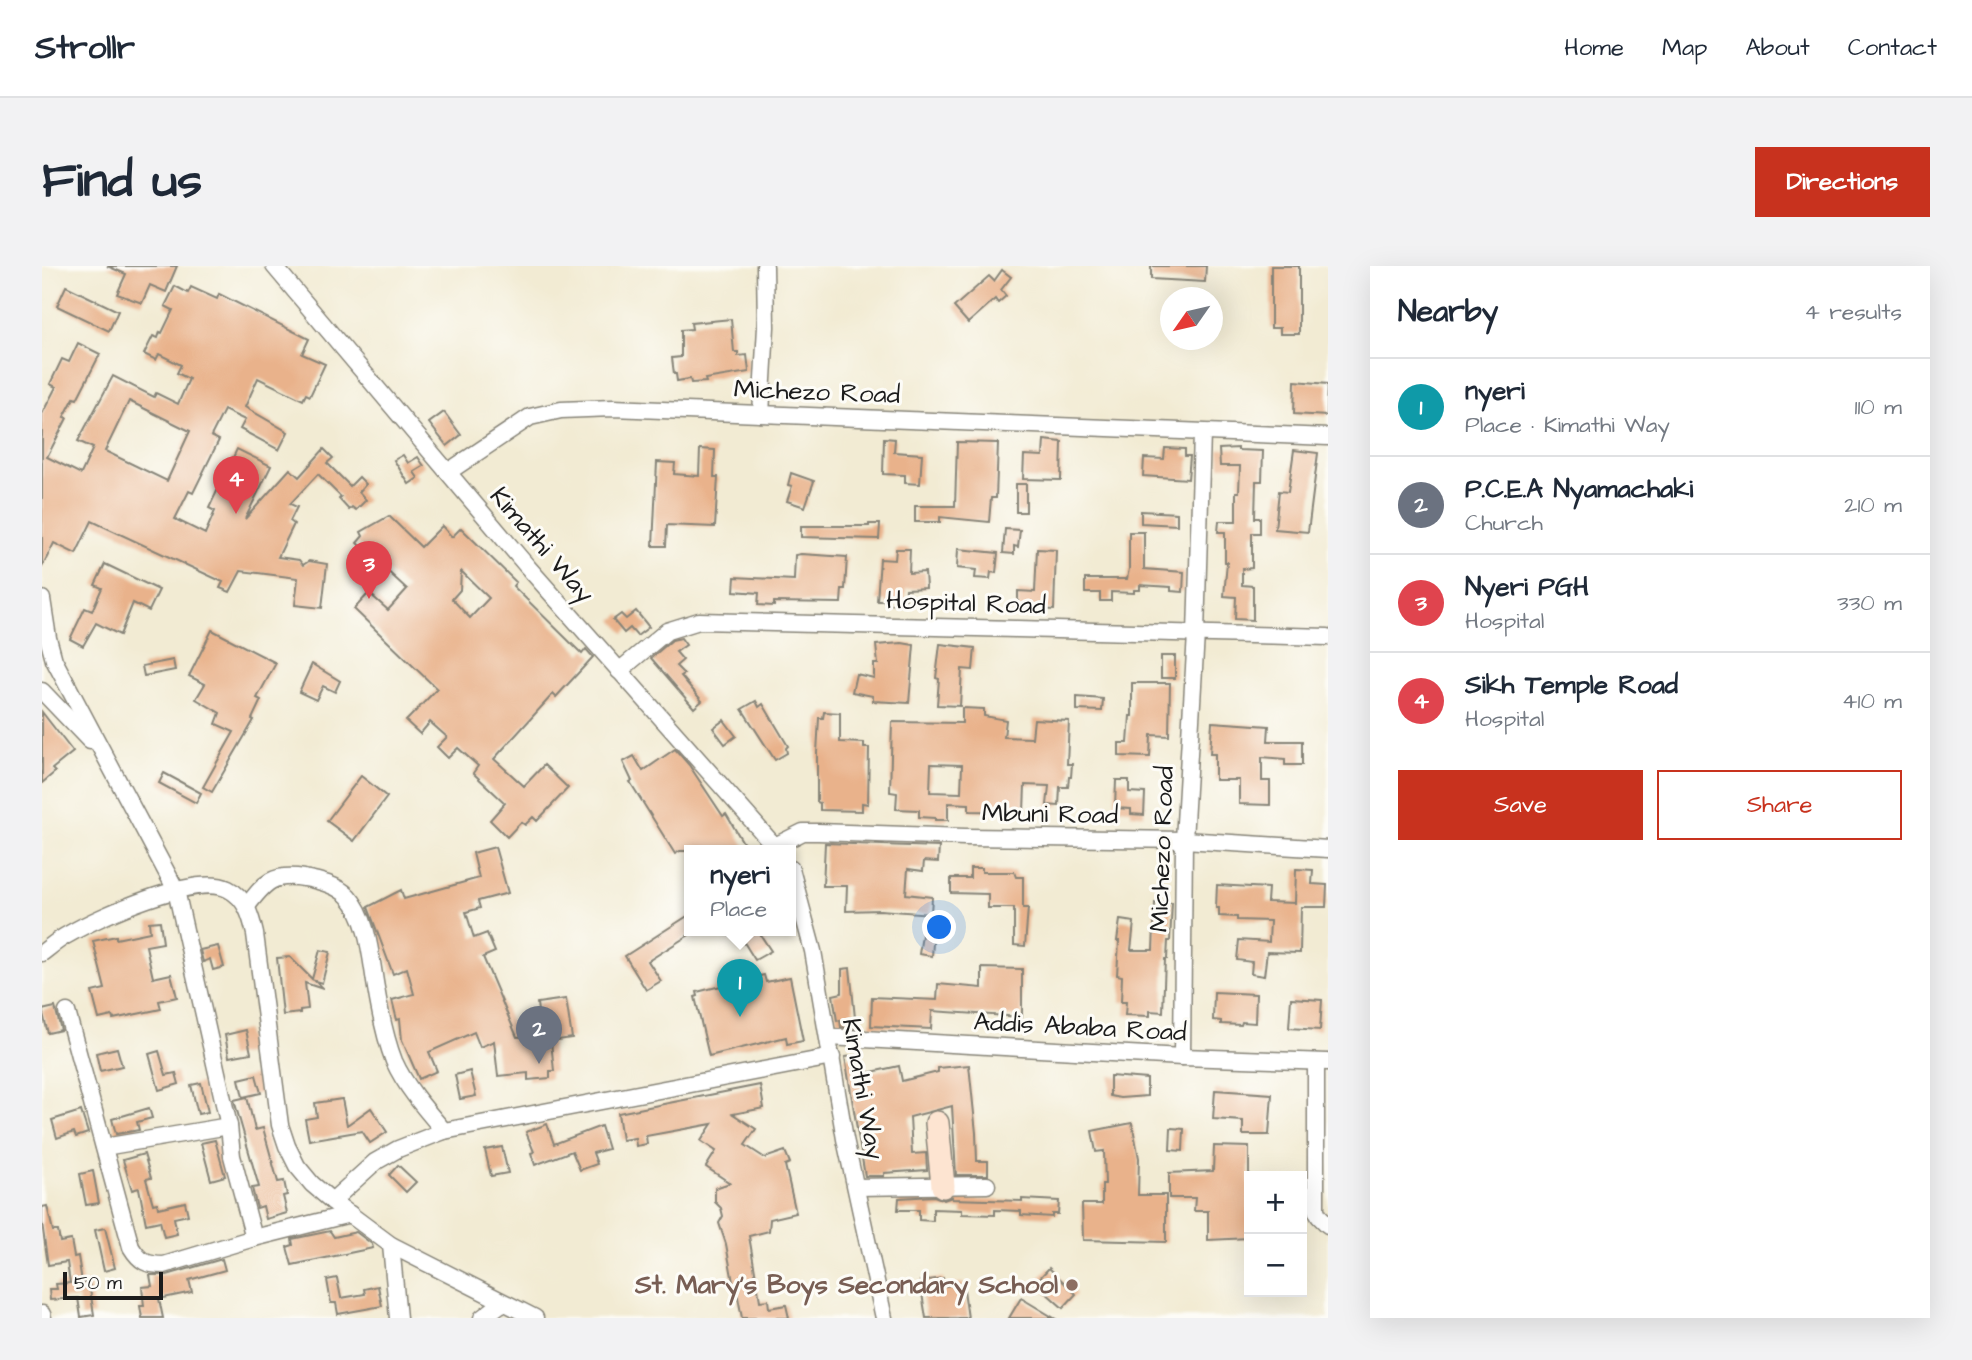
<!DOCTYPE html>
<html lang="en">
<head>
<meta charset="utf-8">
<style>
  :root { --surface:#fff; --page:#f2f2f3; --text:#1f2937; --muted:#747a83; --line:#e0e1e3; --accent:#c8321e }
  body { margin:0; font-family:"Architects Daughter",sans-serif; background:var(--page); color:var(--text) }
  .controls { position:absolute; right:21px; bottom:21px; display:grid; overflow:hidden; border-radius:0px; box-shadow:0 7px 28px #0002 }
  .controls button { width:63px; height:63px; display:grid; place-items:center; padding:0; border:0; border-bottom:2px solid var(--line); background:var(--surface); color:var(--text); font:35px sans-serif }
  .compass { position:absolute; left:1118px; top:21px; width:63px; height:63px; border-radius:50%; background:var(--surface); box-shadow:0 7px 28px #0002; rotate:236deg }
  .scale { position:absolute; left:21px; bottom:18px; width:100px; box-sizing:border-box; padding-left:7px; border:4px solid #1c1c1c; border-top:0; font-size:19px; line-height:24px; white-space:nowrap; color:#1c1c1c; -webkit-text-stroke:5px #fdfcf7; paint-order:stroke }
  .you { position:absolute; left:898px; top:662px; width:24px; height:24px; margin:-18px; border:5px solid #fff; border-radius:50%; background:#1a73e8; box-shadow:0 0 0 10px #1a73e833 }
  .badge { display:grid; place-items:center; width:46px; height:46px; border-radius:50%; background:var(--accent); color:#fff; font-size:23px; font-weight:700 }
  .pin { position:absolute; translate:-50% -58px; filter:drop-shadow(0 2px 4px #0008) }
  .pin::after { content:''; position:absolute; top:37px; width:24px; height:21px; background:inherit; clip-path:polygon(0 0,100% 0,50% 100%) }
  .popup { position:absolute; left:642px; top:579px; width:112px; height:91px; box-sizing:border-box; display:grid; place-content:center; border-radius:0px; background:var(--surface); filter:drop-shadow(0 2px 5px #0005); font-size:23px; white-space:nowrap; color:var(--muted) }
  .popup b { font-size:26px; color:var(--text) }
  .popup::after { content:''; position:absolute; left:50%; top:100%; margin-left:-14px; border:14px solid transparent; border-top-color:var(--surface) }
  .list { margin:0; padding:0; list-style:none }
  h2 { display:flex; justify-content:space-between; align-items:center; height:91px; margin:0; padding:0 28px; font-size:30px }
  h2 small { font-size:23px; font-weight:400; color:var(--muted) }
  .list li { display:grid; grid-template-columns:46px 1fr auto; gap:21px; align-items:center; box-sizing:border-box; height:98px; padding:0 28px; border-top:2px solid var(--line) }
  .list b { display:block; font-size:26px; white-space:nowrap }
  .list p { margin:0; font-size:23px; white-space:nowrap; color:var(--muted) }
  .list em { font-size:23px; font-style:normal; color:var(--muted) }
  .actions { display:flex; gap:14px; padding:21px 28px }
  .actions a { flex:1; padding:16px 0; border:2px solid var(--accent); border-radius:0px; text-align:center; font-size:24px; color:var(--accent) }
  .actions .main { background:var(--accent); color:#fff }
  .map { position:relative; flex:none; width:1286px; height:1052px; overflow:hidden; border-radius:0px }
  header { display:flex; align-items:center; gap:42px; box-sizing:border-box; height:98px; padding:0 35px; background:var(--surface); border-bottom:2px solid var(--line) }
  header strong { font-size:33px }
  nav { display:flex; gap:38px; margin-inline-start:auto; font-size:24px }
  .intro { display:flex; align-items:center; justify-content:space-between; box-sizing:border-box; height:168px; padding:0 42px }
  h1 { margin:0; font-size:49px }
  .button { padding:18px 32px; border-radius:0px; background:var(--accent); color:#fff; font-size:24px; font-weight:700 }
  main { display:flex; gap:42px; padding:0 42px }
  aside { flex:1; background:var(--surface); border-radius:0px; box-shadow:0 7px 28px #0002 }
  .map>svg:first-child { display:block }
  .building { fill:#e9b28b; fill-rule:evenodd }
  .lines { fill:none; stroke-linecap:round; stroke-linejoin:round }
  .street-casing { stroke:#878478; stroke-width:19 }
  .secondary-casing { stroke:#878478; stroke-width:26 }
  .street { stroke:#fff; stroke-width:16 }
  .secondary { stroke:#fde4d1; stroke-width:23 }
  .education-dot { fill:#8d6e63; stroke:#fdfcf7; stroke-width:2.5 }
  .labels { text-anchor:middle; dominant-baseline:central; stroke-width:6; stroke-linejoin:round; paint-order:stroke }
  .street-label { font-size:26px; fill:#1c1c1c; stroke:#fdfcf7 }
  .education-label { font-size:26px; font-weight:bold; fill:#785e54; stroke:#fdfcf7; text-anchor:end }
</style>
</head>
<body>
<header>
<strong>Strollr</strong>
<nav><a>Home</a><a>Map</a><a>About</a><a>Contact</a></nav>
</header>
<div class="intro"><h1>Find us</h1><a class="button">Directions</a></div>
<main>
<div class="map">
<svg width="1286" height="1052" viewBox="0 0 1286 1052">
  <rect width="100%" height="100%" fill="#fdfcf7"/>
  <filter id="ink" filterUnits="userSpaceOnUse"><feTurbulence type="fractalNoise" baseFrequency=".0143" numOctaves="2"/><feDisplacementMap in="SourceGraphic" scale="14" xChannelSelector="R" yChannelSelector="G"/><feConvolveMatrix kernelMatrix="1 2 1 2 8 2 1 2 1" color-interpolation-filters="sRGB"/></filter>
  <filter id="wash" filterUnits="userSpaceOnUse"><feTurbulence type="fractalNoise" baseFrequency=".00686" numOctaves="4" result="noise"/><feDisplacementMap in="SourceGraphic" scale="28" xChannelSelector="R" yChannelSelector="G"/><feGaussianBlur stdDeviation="1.57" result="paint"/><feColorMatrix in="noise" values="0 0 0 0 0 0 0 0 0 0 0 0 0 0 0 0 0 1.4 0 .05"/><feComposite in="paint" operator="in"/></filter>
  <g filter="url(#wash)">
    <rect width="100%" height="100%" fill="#f2ebd3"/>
    <g id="blocks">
      <g class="building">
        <path d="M65 0H135L124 26 108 19 100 37 75 28 84 8Z"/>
        <path d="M1109 0H1164L1163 16 1109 13Z"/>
        <path d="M1229 0H1257V68H1238V62H1229Z"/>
        <path d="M960 4 969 11 959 24 964 30 956 37 953 33 926 57 912 41 947 10 952 15Z"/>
        <path d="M24 20 76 45 67 65 15 40Z"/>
        <path d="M133 20 146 27 149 21 175 33 177 28 267 73 260 88 283 98 268 130 264 128 261 134 216 112 203 141 246 166 237 184 198 163 203 154 182 144 169 170 177 174 151 227 147 225 133 253 163 268 173 245 167 242 195 183 229 200 203 253 248 203 257 211 282 183 291 192 285 197 308 220 317 211 324 218 317 226 324 234 314 244 310 241 307 244 297 233 299 231 276 208 248 238 255 241 248 255 252 258 236 291 257 294 261 299 267 295 285 298 280 342 253 339 256 312 199 305 188 326 178 322 181 316 50 255 34 288 12 277 0 301V148L14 121 8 118 20 93 27 96 36 77 58 88 35 133 32 132 22 151 25 152 5 191 39 208 51 182 36 175 71 110 112 131 114 127 136 138 147 113 135 107 139 99 117 88 114 94 102 88 111 70 116 72 118 66 120 67 131 44 123 40ZM87 135 148 165 125 215 63 185Z"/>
        <path d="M689 53 692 86H696V90L705 89 707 106 663 113 664 116 649 117 648 113 635 115 634 108H632L630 92 639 91V64L650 63 649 57Z"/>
        <path d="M1253 115 1286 118 1285 150 1252 148Z"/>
        <path d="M402 146 419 169 405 180 387 157Z"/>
        <path d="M842 172 853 173 852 186 880 188 878 218 863 217V209L841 208Z"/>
        <path d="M1002 174 1020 176 1019 214 981 213 982 189 1001 190Z"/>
        <path d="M915 176 956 177 954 232H949L947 256 898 251V256H873V240H913Z"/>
        <path d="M1123 182 1143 183V190H1148L1146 213 1101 210 1102 192 1122 193Z"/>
        <path d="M1196 182V184L1221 185 1220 215H1214L1213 252H1218V267H1210V302L1200 303V319L1211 320V354L1193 353 1194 331 1182 330 1185 296H1183V266H1176L1177 255H1194V226H1197L1198 200H1178L1177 183Z"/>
        <path d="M658 183 673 184 672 211H676L673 261 625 259 624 280H611L615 196 633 197 632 208 657 210Z"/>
        <path d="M1252 184 1276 187 1266 266 1233 263 1237 225 1246 226Z"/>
        <path d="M361 189 366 197 376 191 382 200 372 206 376 212 367 218 352 194Z"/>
        <path d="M749 207 772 215 763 241 745 235 750 220 746 219Z"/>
        <rect x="974" y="218" width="10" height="28"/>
        <path d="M1099 245 1135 247V259L1099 257Z"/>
        <path d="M347 250 379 281 400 260 410 271 419 262 474 316 471 320 540 388 544 383 551 391 514 431 511 428 452 493 482 520 502 499 526 522 495 555 491 551 483 559 479 556 465 571 448 554 463 537 431 507 436 500 416 482 406 492 395 481 405 471 388 456 378 468 364 455 395 423 312 343 327 327 346 344 365 323 315 277 321 270 319 266ZM419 305 447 332 428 352 410 333 418 324Z"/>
        <path d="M827 258H838L837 273 759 271V260H827Z"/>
        <path d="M963 263 978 264 976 281 972 280V288L961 287Z"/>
        <path d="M1087 266H1102V303L1142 306 1141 326 1129 325V321L1098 319V324H1092V327L1069 326V335H1058V327H1043V313H1085L1087 303Z"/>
        <path d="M854 283H868L867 307 883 306 884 322 864 323 863 339 844 338 845 335H835L838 293 853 294Z"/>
        <path d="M916 283 956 287 954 307 949 306 948 313 933 312 934 304 915 302Z"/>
        <path d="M995 283 1014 284 1012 344 976 342V325L993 326Z"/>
        <path d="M759 288 805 291 803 323H800L799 337 732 336V340L716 339 717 327 692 325 693 311 752 314 753 289Z"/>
        <path d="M63 298 117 324 107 345 91 337 78 369 54 357 41 380 28 373 43 342 50 345 60 322 53 319Z"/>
        <path d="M594 345 607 361 595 370 588 362 582 367 571 354 579 348 584 353Z"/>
        <path d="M170 364 234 397 215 432 219 434 210 453 212 454 170 526 161 521 192 466 174 458 178 447 154 433 163 418 147 410Z"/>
        <path d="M639 372 644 379 634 386 641 394 634 400 642 408 639 410 660 435 652 442 609 392 630 374Z"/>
        <path d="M860 377 872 379 867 437 831 435V430L810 426 814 408 832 412V398H836L834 379Z"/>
        <path d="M898 378 933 382 931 404 920 403 918 440 895 439 897 413 894 412Z"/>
        <rect x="1119" y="390" width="14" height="22"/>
        <path d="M131 394 133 404 102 410 100 400Z"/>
        <path d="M270 398 298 415 293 426 281 420 274 434 257 426Z"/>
        <path d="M1090 417H1128L1127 470 1109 469 1108 491 1077 490V477H1086L1088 450H1090Z"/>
        <path d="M1035 431 1061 433 1060 445 1035 444Z"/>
        <path d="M714 435 717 441 721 438 746 480 744 482 745 487 733 494 700 443Z"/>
        <path d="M920 442 942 443V450L964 454 962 471 990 472 992 453 1027 455 1025 498H1030L1029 511H1027L1026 521H1018L1017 540 1005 539 1007 520 983 519 982 546 927 545V538L906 537V554H893V552L877 551V544L854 543 855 527 848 526 850 456 920 457ZM889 498 920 499 919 527 888 526Z"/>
        <path d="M0 446 31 486 10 503 13 506 0 517Z"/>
        <path d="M782 446 798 447V476L822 477V482H827L826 538 820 537V545L778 544V537L775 536V487L777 452H781Z"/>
        <path d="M682 454 694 470 683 478 671 462Z"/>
        <path d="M1170 456 1227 460 1226 475H1260V499H1243V493L1220 491V515H1228V539L1197 538V514H1173V488H1168Z"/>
        <path d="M633 483 647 499 681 550 684 548 706 585H638L633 588 588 516 590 515 581 496 592 490 601 505Z"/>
        <path d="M122 507 159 527 154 537 117 517Z"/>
        <path d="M319 510 345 531 312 575 285 555Z"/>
        <path d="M1074 514H1087V526L1103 527 1102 549 1089 548V543L1073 542Z"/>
        <path d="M783 577 897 581 896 596 882 595 881 605 866 603 864 628 890 631 889 648 838 644 804 645 805 620H781Z"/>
        <path d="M453 581 466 627 436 635 438 642 424 646 432 672 445 667 453 686 441 691 475 771 499 769 495 737 524 733 530 772 509 775 512 805H508V812L486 814V807L456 810 452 775 438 781 432 766 387 786 395 805 377 813 360 774 358 753 355 754 350 734 372 728 365 702 351 708 326 641 359 624 362 633 437 612 431 587Z"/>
        <path d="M928 602H940V606H972L974 611H981V642H986L983 680 972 679V642H946V628L909 627V612H928Z"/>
        <path d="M1254 603 1271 604 1270 618 1285 619 1284 641H1259L1258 687 1225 686 1222 710 1209 708 1210 696 1195 694 1197 674 1227 676 1228 655 1195 654V651L1177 650V642H1174L1175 619 1226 622 1225 636 1253 637Z"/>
        <path d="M1113 637H1130L1128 675H1126L1125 693H1123L1121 746 1108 745V750L1083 749 1084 736H1079L1080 710 1075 709 1077 675H1075L1078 654 1092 656 1089 684H1111Z"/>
        <path d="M647 649V669L606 695 619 715 604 724 583 690Z"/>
        <path d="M118 655 121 677 104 680 111 712 129 708 135 731 117 735 119 743 71 753 70 750 57 753 50 726 63 723 51 675 74 670V673L108 666 107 656Z"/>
        <path d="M881 663 892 664 890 690 877 688Z"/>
        <path d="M695 665H716L729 685 713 694Z"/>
        <path d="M176 680 182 701 171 704 168 693 161 696 158 684Z"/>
        <path d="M278 684 288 686 280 717 273 715 281 723 263 717 266 743 258 744V747L241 749 235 692 248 691 270 713Z"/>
        <path d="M808 702 814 762 799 761 798 754 795 755 791 729 800 727V703Z"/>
        <path d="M940 702 980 703V751L890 745 889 763 829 760 830 731 895 734 896 718 940 722Z"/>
        <path d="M722 709 724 716 748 711 761 775 745 778 744 771 667 790 653 731 656 730 655 726Z"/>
        <path d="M1172 726 1214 728 1213 757 1200 756 1199 759 1179 758V755L1171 754Z"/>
        <path d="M1249 732 1280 734 1278 764 1247 762Z"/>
        <path d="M13 741 19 764 6 767 0 744Z"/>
        <path d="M204 764 209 787 187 791 183 769Z"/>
        <path d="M75 782 80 800 58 805 54 787Z"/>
        <path d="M117 785 124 809 134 807 137 818 117 824 107 788Z"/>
        <path d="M817 789 818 798H824L825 807 857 800 860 815 896 806V802L927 799 934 867 935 895H946V909H914L910 840 868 851 870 888 884 887 885 904 842 907V910H823L803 791Z"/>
        <path d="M428 805 434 830 418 833 413 809Z"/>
        <path d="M214 809 219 827 201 831 197 813Z"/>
        <path d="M1068 810 1105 813V830L1078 832 1068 830Z"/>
        <path d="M159 817 166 846 156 848 149 819Z"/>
        <path d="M718 819 722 842 691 848 714 863 703 879 723 892 743 885 748 897 743 899 754 947 728 953 727 965 707 970 718 1035 726 1034 727 1042 744 1039 747 1052H700L695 1026 693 1027 684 978 677 957 681 950 679 942 673 936V922L688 917 664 901 674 885 659 875 670 858 604 870 605 878 594 880 593 872 580 874 576 847Z"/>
        <path d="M1173 824 1230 828 1227 869H1201V855L1171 853Z"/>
        <path d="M205 831 213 864 221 862 236 916 242 915 245 929 241 930 245 947 224 953 221 940 215 942 210 922 217 921 192 834Z"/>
        <path d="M300 833 305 859 329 842 345 866 328 877 320 865 267 874 263 853 275 851 273 837Z"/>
        <path d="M107 842 110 852 95 856 97 864 74 868 70 853Z"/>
        <path d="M39 845 46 867 34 871 32 866 15 872 10 854Z"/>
        <path d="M1090 857 1097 892 1096 929H1124V976L1041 974 1040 938H1060V918H1063L1062 885 1054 886 1050 865Z"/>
        <path d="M505 858 512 878 559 860 566 883 551 887 555 898 538 904 530 885 493 899 489 887 492 886 484 866Z"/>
        <path d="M1129 862 1142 863 1141 885 1128 884Z"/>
        <path d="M173 874 183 910 169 914 159 877Z"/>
        <path d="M1172 880 1207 881V972L1166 974V945H1152L1153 932H1127V907L1171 905Z"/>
        <path d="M460 881 466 907 449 910 443 884Z"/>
        <path d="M102 888 109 912 104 913 111 938 115 937 116 942 143 936 146 949 132 952 135 968 122 971 118 955 104 958 97 922 90 924 81 894Z"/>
        <path d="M356 899 374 916 364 926 347 909Z"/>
        <path d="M51 905 57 937 44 939 38 908Z"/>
        <path d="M892 930 902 934 910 931V933L980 935V933L1017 935 1016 948H1010V951L979 949V945L953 944V949L920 948V944L891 943V955L877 954V944H856L857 932Z"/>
        <path d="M5 940 11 965H16L18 976 29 974 32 991 36 990 40 1016 47 1017 52 1049 39 1051 36 1032 8 1034 7 1023H15L14 1018 28 1017 25 996 6 999 0 957V941Z"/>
        <path d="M63 962 73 1002 62 1005 53 964Z"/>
        <path d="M288 965 292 971 314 966 330 978 331 982 250 999 245 981 251 979 250 973Z"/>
        <path d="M180 993 183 1004 147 1014 150 1026 117 1033 121 1052H100L98 1040H102L100 1021 110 1020 108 1009H125Z"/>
        <path d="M1007 1002 1034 1028 1021 1042 993 1017Z"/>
        <path d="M295 1012 299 1032 323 1028 322 1023 336 1020 340 1040 296 1048 294 1037H289L285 1014Z"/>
        <path d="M901 1012 902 1020 921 1017 926 1052H884L878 1015Z"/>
        <path d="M979 1032 1012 1052H967Z"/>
      </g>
    </g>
  </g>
  <g filter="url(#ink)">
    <use href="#blocks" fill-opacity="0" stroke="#878478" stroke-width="2"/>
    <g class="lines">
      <g class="street-casing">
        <g id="street">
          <path d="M232 0 484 299 737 585"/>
          <path d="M719 148 724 61 723 0"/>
          <path d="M406 206 488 151 519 144 571 142 1286 171"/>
          <path d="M0 333 6 372 12 394 134 624 187 860 190 890 212 972"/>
          <path d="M577 405 625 365 657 355 1286 371"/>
          <path d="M0 425 48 475"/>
          <path d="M733 580 761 566H776L923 571 1142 574 1286 583"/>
          <path d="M749 603 771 685 803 873 842 1052"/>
          <path d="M205 640C223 616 231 607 262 612 278 615 295 619 306 630 327 653 329 694 334 722 338 746 343 772 352 795 363 820 384 844 402 865"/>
          <path d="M0 687C9 680 17 673 27 668 58 650 154 607 186 623 204 632 209 650 213 668L238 859 245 880 255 900 270 918 290 935 349 979 493 1052"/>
          <path d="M25 746 89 981C98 996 105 999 122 999L212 972 308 948"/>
          <path d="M787 771 1140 791 1286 796"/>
          <path d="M1140 791 1142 574 1154 368 1160 167"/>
          <path d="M1274 796V944L1277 950 1286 959"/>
          <path d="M62 881 187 860"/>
          <path d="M814 921 945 919"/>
          <path d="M290 935 333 896 356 883 402 865 790 791"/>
          <path d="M349 979 356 1052"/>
          <path d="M0 1048 1 1052"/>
          <path d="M440 1052 460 1037"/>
        </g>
      </g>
      <g class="secondary-casing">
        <path id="secondary" d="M895 857 901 920"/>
      </g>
      <use href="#street" class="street"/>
      <use href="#secondary" class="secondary"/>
    </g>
  </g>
  <circle class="education-dot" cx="1030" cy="1019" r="7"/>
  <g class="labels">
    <g class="street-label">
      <text transform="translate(775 126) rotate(2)">Michezo Road</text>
      <text transform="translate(500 279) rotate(49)">Kimathi Way</text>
      <text transform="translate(924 337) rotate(2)">Hospital Road</text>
      <text transform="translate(1008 548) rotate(1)">Mbuni Road</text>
      <text transform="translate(1120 583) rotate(-88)">Michezo Road</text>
      <text transform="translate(1038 761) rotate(3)">Addis Ababa Road</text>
      <text transform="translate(821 823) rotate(80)">Kimathi Way</text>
    </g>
    <g class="education-label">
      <text x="1016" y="1019">St. Mary's Boys Secondary School</text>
    </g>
  </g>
</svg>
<div class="controls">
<button>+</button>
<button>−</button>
</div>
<svg class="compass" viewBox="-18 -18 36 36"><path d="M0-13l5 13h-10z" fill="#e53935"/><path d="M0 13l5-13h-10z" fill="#747a83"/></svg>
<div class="scale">50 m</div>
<div class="you"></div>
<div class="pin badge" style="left:698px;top:751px;background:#0f9aa8">1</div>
<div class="popup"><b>nyeri</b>Place</div>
<div class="pin badge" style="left:497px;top:798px;background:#6b7280">2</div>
<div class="pin badge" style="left:327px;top:333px;background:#e0444e">3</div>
<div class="pin badge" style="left:194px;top:248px;background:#e0444e">4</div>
</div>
<aside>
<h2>Nearby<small>4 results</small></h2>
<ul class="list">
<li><span class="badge" style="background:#0f9aa8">1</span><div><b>nyeri</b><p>Place · Kimathi Way</p></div><em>110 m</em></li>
<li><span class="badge" style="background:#6b7280">2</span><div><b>P.C.E.A Nyamachaki</b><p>Church</p></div><em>210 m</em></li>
<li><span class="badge" style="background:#e0444e">3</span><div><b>Nyeri PGH</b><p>Hospital</p></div><em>330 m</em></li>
<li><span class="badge" style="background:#e0444e">4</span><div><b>Sikh Temple Road</b><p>Hospital</p></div><em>410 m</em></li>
</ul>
<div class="actions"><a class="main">Save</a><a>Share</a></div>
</aside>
</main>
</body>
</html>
